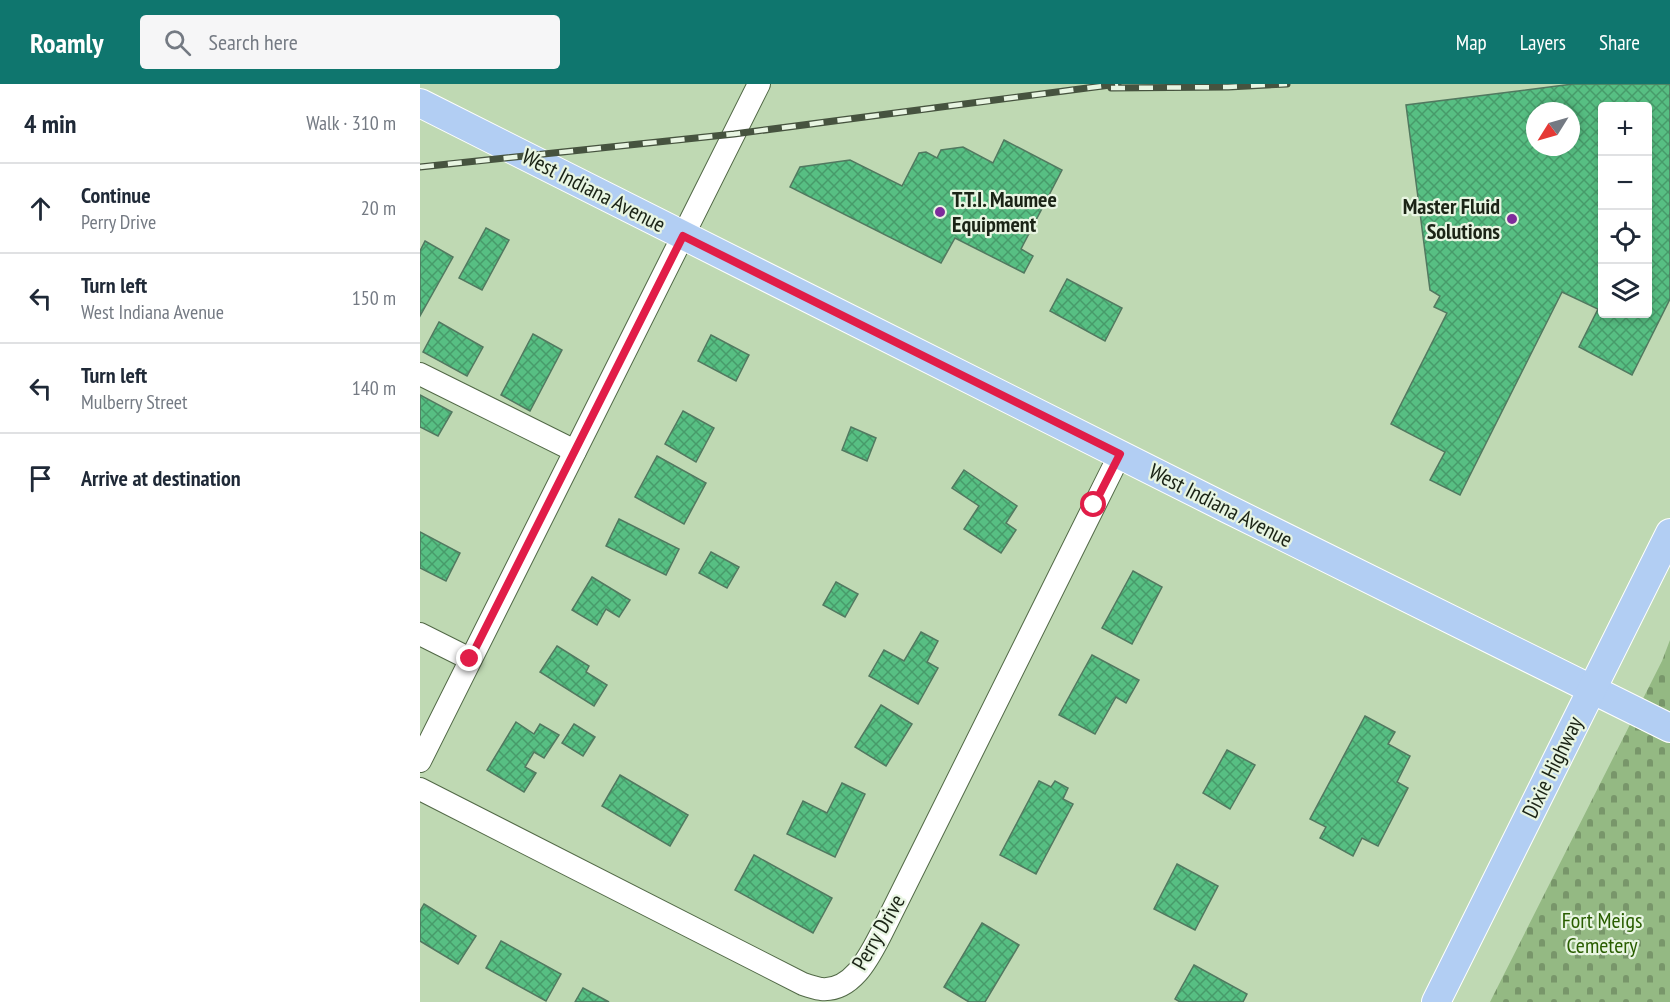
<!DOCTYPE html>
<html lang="en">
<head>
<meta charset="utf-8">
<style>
  :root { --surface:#fff; --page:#f6f6f7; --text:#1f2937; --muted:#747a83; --line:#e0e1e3; --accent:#0f766e }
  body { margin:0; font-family:"PT Sans Narrow",sans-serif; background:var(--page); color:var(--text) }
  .controls { position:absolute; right:18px; top:18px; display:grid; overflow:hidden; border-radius:6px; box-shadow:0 3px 9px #0003 }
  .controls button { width:54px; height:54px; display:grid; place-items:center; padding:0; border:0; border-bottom:2px solid var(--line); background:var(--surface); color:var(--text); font:30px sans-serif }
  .compass { position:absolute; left:1106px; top:18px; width:54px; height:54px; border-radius:50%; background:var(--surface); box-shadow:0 3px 9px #0003; rotate:233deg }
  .stop { position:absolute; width:18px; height:18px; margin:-14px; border:4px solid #e11d48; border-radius:50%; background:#fff }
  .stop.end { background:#e11d48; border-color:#fff; box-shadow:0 2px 6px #0008 }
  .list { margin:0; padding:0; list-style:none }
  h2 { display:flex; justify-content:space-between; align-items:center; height:78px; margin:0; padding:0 24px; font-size:26px }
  h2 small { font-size:20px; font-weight:400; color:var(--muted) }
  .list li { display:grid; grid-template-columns:39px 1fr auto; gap:18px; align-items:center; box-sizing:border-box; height:90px; padding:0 24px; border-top:2px solid var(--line) }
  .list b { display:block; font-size:22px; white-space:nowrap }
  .list p { margin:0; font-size:20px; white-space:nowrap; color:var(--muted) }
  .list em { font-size:20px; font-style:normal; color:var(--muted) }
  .icon { flex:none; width:33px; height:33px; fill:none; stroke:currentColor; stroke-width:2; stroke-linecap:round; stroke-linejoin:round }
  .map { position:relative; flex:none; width:1250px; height:918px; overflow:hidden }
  header { display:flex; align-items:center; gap:36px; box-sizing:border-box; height:84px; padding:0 30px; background:var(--accent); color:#fff }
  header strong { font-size:28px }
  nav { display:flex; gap:33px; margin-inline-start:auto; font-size:21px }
  .search { width:420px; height:54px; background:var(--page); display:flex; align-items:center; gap:15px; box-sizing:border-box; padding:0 21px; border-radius:6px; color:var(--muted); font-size:22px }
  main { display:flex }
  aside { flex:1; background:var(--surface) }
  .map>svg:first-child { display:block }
  .cemetery { fill:url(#cemetery-stones) }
  .building { fill:url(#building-cross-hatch); stroke:#527960; stroke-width:1.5; fill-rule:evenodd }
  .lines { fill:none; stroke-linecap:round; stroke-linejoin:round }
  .minor-casing { stroke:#526947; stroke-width:24 }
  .major-casing { stroke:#fff; stroke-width:30 }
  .minor { stroke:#fff; stroke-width:22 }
  .major { stroke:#b2cef3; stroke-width:28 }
  .rail-casing { stroke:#46533f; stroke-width:7 }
  .rail { stroke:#e8f5e2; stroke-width:4.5; stroke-dasharray:14; stroke-linecap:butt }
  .route { stroke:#e11d48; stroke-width:8 }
  .poi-dot { fill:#7e2c9b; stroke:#e8f5e2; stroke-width:2 }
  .labels { text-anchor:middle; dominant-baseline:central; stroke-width:4.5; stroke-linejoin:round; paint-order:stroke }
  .street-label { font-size:22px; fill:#1b2416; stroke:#e8f5e2 }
  .poi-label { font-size:22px; font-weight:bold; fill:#1b2416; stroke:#e8f5e2; text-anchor:start }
  .park-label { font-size:22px; fill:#295d00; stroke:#e8f5e2 }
</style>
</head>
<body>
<header>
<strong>Roamly</strong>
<div class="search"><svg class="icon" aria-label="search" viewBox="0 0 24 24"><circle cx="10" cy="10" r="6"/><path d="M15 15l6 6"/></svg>Search here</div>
<nav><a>Map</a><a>Layers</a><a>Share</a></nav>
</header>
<main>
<aside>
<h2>4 min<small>Walk · 310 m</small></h2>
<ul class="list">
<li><svg class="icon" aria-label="ahead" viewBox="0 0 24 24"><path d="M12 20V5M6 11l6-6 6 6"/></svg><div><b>Continue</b><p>Perry Drive</p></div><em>20 m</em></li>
<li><svg class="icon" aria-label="left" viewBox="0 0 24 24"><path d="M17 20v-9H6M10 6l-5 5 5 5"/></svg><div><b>Turn left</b><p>West Indiana Avenue</p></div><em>150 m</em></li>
<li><svg class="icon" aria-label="left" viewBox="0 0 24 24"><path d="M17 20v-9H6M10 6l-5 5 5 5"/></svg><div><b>Turn left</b><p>Mulberry Street</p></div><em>140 m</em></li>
<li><svg class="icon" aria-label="arrive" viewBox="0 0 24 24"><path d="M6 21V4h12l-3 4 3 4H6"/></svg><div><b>Arrive at destination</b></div></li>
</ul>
</aside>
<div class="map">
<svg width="1250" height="918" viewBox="0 0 1250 918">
  <defs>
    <pattern id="cemetery-stones" width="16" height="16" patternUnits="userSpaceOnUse" patternTransform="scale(1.5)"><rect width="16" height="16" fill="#94b983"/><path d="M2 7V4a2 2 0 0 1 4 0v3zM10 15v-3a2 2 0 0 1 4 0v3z" fill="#78966a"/></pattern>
    <pattern id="building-cross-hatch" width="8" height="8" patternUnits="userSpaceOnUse" patternTransform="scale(1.5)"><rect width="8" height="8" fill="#57bf83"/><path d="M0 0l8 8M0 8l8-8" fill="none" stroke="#479b6a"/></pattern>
  </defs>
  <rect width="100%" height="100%" fill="#bfd9b3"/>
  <path class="cemetery" d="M1250 556V918H1070L1242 577Z"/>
  <g class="building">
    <path d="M1153 0H1250V215L1212 291 1159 263 1178 225 1142 208 1040 411 1010 396 1025 368 971 340 1027 229 1014 223 1020 212 1010 206 986 21ZM1182 22H1228V230H1182ZM1115 27H1151V63H1115Z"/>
    <path d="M584 56 642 86 601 165 613 172 604 189 535 154 521 179 370 103 380 83 430 76 482 102 499 69 506 68 517 74 521 66 543 63 573 79Z"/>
    <path d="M66 144 89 156 62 206 39 194Z"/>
    <path d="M5 157 33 173 0 232V167Z"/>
    <path d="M647 195 702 224 685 257 630 227Z"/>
    <path d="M19 238 63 263 47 292 3 268Z"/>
    <path d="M113 250 142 266 110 327 81 311Z"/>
    <path d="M291 251 329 271 316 297 278 277Z"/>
    <path d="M0 311 32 328 18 352 0 343Z"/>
    <path d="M263 327 294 344 276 378 245 360Z"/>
    <path d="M431 343 456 354 447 377 422 366Z"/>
    <path d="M237 372 286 399 264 440 215 413Z"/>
    <path d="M544 386 597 422 586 439 596 446 581 469 544 445 559 422 532 404Z"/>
    <path d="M199 435 259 465 246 491 186 462Z"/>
    <path d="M0 448 40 469 26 497 0 484Z"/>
    <path d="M291 468 319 483 307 504 279 489Z"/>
    <path d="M713 487 742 503 712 560 682 544Z"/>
    <path d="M172 493 210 516 199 533 186 525 177 541 152 526Z"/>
    <path d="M416 498 438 510 425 533 403 521Z"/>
    <path d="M501 548 518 557 507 578 518 584 498 620 449 592 464 566 484 577Z"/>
    <path d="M137 562 169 582 166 588 187 601 174 622 120 588Z"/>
    <path d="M672 571 719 596 706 619 696 613 675 650 639 631Z"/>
    <path d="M461 621 492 640 466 682 435 663Z"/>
    <path d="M945 632 975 648 968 660 990 672 977 698 988 704 958 762 942 754 933 772 900 754 906 743 890 735Z"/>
    <path d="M96 638 114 650 120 640 139 651 124 674 114 668 105 683 116 689 104 708 67 686Z"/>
    <path d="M154 640 175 653 163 672 142 659Z"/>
    <path d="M807 666 835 681 810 725 783 709Z"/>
    <path d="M200 691 268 731 250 762 182 722Z"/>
    <path d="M619 697 631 703 635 697 648 704 643 715 653 720 616 790 580 771Z"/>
    <path d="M422 699 445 710 415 773 367 750 383 717 407 729Z"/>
    <path d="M334 771 412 814 393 849 315 806Z"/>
    <path d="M757 780 798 802 775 846 734 825Z"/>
    <path d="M4 820 56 852 38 880 0 857V827Z"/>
    <path d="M562 839 599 861 565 918H549L524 903Z"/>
    <path d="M81 857 141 890 126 917 66 884Z"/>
    <path d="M774 881 827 910 823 918H760L755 915Z"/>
    <path d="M163 904 189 918H155Z"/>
  </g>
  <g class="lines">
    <g class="minor-casing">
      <g id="minor">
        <path d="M0 290 155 367"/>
        <path d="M0 550 50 575"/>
        <path d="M0 677 339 0"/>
        <path d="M0 705 383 900C389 902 395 904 401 905 433 908 450 871 462 848L700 370"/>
      </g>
    </g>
    <g class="major-casing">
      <g id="major">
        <path d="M0 19 808 425 1250 644"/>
        <path d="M1016 918 1250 449"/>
      </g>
    </g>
    <use href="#minor" class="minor"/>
    <use href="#major" class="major"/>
    <g class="rail-casing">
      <g id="rail">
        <path d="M691 4 808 3 867 0"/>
        <path d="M0 83 314 50 698 0"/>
      </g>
    </g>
    <use href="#rail" class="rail"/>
  </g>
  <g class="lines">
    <path class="route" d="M50 575 263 152 700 370 674 421"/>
  </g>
  <g class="poi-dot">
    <circle cx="520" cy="128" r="6"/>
    <circle cx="1092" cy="135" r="6"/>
  </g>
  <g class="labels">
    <g class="street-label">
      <text transform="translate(174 106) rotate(27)">West Indiana Avenue</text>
      <text transform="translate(801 421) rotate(27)">West Indiana Avenue</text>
      <text transform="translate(1132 683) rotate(-64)">Dixie Highway</text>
      <text transform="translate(458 848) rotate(-60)">Perry Drive</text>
    </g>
    <g class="poi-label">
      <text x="532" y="115">T.T.I. Maumee<tspan x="532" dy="25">Equipment</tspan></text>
      <text x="1080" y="122" text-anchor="end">Master Fluid<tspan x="1080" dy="25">Solutions</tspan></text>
    </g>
    <g class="park-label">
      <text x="1182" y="836">Fort Meigs<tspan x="1182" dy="25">Cemetery</tspan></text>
    </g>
  </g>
</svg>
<div class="controls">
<button>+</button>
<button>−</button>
<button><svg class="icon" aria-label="locate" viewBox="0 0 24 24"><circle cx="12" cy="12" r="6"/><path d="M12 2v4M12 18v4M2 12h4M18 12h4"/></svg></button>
<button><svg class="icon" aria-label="layers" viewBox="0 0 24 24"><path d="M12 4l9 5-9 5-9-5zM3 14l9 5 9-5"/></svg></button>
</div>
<svg class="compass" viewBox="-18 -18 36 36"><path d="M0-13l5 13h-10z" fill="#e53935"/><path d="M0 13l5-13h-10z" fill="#747a83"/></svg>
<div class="stop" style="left:674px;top:421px"></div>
<div class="stop end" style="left:50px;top:575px"></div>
</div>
</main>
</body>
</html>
